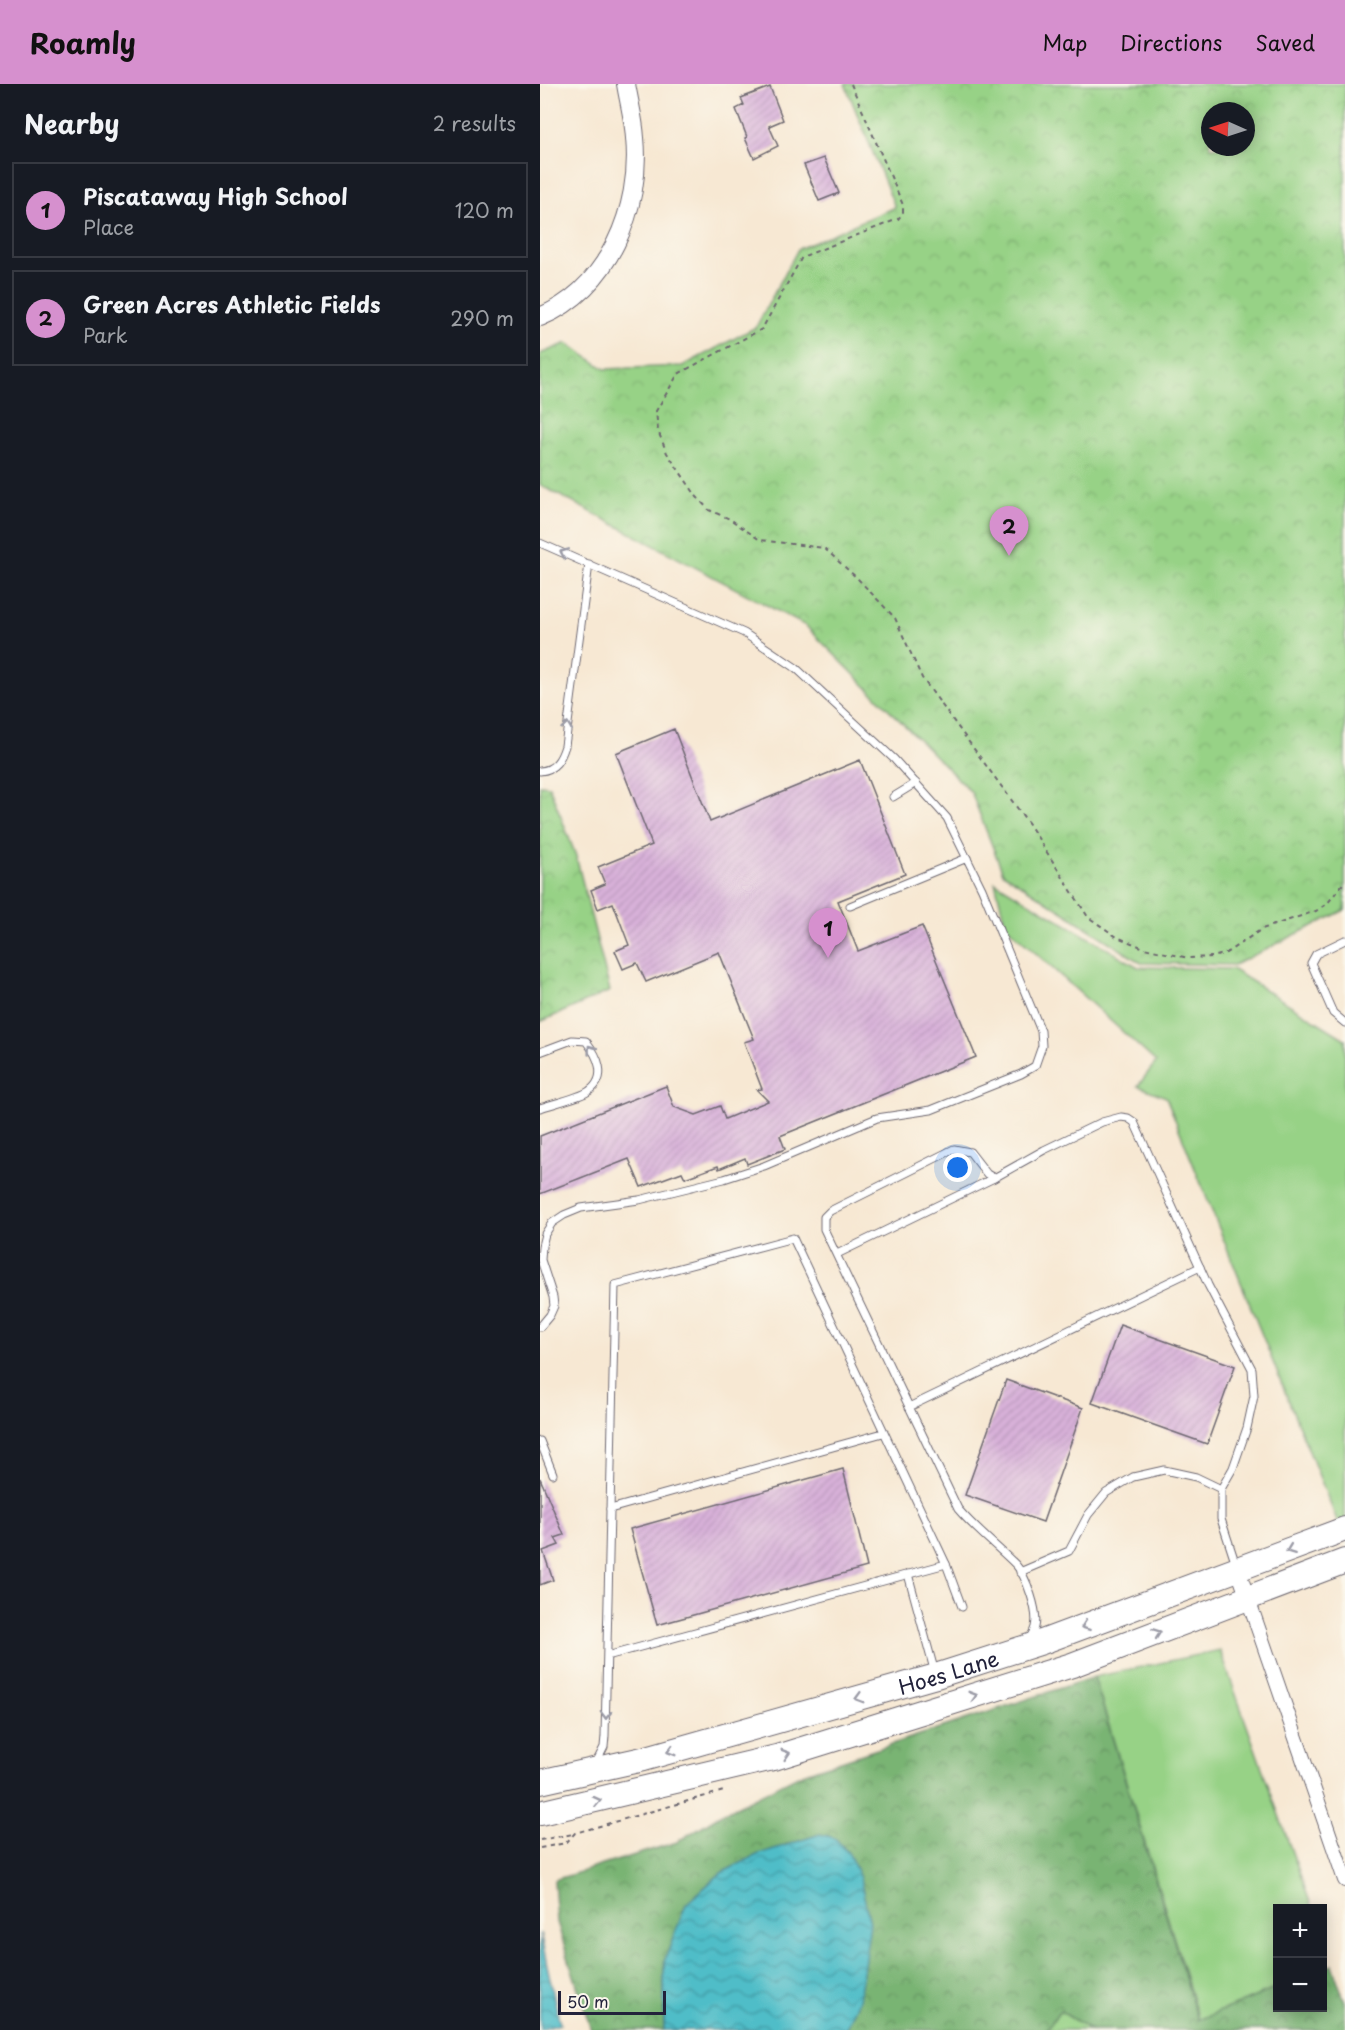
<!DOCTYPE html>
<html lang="en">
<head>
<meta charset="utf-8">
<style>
  :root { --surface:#171b24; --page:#242831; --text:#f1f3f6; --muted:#9ea1a6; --line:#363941; --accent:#d690ce }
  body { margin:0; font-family:"Playpen Sans",sans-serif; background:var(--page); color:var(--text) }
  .controls { position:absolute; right:18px; bottom:18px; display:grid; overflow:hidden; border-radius:0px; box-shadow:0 3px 15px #0003 }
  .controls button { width:54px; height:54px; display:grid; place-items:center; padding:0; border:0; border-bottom:2px solid var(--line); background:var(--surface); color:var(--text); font:30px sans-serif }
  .compass { position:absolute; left:661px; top:18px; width:54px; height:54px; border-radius:50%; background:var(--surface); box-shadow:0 3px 15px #0003; rotate:273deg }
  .scale { position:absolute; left:18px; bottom:15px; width:108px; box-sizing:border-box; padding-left:6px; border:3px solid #22223b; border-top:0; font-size:16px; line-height:21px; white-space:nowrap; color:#22223b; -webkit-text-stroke:4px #fbf7ec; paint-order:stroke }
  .you { position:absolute; left:418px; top:1084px; width:21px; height:21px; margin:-15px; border:4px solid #fff; border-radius:50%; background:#1a73e8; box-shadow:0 0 0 9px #1a73e833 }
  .badge { display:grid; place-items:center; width:39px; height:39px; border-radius:50%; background:var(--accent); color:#111; font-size:20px; font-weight:700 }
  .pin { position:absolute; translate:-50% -50px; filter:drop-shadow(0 2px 3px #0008) }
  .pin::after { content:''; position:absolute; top:32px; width:21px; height:18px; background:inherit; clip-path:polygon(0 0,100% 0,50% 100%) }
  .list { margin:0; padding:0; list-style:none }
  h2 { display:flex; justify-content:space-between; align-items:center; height:78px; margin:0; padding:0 24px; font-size:26px }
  h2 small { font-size:20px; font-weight:400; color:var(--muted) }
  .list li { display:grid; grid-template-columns:39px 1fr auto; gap:18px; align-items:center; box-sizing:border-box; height:96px; margin:0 12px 12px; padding:0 12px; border:2px solid var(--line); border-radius:0px }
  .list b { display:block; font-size:22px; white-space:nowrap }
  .list p { margin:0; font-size:20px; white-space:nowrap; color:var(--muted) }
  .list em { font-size:20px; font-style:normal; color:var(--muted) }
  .map { position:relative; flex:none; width:805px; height:1946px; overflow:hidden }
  header { display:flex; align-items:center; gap:36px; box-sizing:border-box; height:84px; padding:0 30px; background:var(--accent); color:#111 }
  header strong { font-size:28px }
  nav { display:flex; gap:33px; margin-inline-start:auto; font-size:21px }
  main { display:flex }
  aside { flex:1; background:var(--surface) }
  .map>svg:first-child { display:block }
  .grass { fill:#97d286; stroke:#5c7a60; stroke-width:1.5 }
  .forest { fill:url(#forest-crowns); stroke:#4e6b57; stroke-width:1.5 }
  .park { fill:url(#park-crowns); stroke:#5c7a60; stroke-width:1.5; fill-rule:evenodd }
  .water { fill:url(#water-waves); stroke:#387082; stroke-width:1.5 }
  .building { fill:url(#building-hatch) }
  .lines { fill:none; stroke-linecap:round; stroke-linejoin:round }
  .service-casing { stroke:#6d6770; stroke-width:9 }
  .minor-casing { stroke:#6d6770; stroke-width:16 }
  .tertiary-casing { stroke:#6d6770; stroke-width:20 }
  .trunk-casing { stroke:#6d6770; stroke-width:26 }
  .path { stroke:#6d6770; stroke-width:2; stroke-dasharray:4.5 4.5; stroke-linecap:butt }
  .service { stroke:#fff; stroke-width:7 }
  .minor { stroke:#fff; stroke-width:14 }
  .tertiary { stroke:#fff; stroke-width:18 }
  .trunk { stroke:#fff; stroke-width:24 }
  .oneway { stroke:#9c9ca7 }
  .labels { text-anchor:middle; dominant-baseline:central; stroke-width:4.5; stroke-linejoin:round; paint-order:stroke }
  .street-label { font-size:21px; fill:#22223b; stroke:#fbf7ec }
</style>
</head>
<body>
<header>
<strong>Roamly</strong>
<nav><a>Map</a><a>Directions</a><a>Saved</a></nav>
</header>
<main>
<aside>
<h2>Nearby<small>2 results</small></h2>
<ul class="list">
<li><span class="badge">1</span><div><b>Piscataway High School</b><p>Place</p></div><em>120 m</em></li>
<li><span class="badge">2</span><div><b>Green Acres Athletic Fields</b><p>Park</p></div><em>290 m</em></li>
</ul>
</aside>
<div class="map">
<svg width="805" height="1946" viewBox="0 0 805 1946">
  <defs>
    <pattern id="forest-crowns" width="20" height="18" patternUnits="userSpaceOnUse" patternTransform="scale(1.5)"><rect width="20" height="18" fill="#79b473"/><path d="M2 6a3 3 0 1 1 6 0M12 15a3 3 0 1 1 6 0" fill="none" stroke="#639260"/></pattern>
    <pattern id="park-crowns" width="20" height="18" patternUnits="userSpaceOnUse" patternTransform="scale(1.5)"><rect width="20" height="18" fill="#97d286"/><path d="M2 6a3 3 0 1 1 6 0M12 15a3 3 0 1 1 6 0" fill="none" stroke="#82b475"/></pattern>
    <pattern id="water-waves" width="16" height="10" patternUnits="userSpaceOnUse" patternTransform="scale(1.5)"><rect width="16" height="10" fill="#4fbdc8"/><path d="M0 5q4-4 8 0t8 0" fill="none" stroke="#4199a4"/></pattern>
    <pattern id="building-hatch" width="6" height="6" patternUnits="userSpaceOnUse" patternTransform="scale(1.5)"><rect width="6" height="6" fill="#d8b1d9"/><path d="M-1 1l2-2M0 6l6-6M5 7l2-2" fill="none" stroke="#b998bb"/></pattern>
  </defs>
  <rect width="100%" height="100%" fill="#fbf7ec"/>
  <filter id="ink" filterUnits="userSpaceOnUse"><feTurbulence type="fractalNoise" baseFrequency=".0167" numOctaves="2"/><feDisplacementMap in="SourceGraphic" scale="12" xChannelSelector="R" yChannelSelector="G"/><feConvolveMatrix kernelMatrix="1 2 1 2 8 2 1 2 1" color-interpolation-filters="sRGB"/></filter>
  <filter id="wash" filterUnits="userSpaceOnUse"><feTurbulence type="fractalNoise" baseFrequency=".008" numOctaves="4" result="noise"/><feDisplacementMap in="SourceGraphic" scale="24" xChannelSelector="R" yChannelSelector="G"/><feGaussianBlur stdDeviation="1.35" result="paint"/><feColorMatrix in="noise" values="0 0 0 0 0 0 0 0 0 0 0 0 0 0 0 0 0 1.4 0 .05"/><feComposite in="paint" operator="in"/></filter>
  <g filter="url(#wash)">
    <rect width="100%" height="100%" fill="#f7e8d3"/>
    <g class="grass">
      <path d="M455 798 598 883 692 885 805 955V1436L798 1439 626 1013 598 1002 616 978 466 842Z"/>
      <path d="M680 1566 772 1824H738L737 1904 659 1936 554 1593Z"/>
      <path d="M520 1927 551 1946H506Z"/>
    </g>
    <path class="forest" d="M554 1593 658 1936 737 1904 738 1924H782L783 1885 792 1881 805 1918V1946H551L520 1927 506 1946H306L319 1916 124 1878V1946H51L17 1838 14 1796 137 1758 180 1731 262 1690Z"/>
    <g class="park">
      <path d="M305 0H805V826L694 881 601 879 463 789 431 708 266 542 0 401V270L27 259 65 285 143 282 216 243 258 165 355 123ZM670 27H706V63H670Z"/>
      <path d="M0 701 9 702 36 772 70 907 0 938Z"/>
    </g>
    <g class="water">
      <path d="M280 1750 295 1754 309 1770 320 1794 330 1839 319 1916 306 1946H124V1878L146 1820 181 1789 219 1770Z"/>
      <path d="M0 1849 20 1940 0 1946Z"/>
    </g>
    <g id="blocks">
      <g class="building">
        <path d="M230 3 243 36 229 42 238 62 214 74 205 54 207 53 196 25 204 21 201 14Z"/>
        <path d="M284 74 299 109 279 117 264 81Z"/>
        <path d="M134 645 170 738 320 676 365 790 298 817 318 867 382 842 436 973 240 1052 245 1065 207 1080 205 1074 179 1085 178 1082 145 1094 142 1088 101 1103 89 1075 0 1110V1052L126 1002 134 1023 156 1031 180 1022 185 1035 228 1017 217 1006 222 1005 204 958 214 955 179 868 106 898 97 879 83 885 75 867 89 861 73 819 58 825 51 806 65 800 58 783 112 761 76 669Z"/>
        <path d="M580 1241 695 1282 667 1360 552 1319Z"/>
        <path d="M466 1296 543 1324 503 1438 425 1411Z"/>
        <path d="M303 1385 327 1483 117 1541 90 1445Z"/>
        <path d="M0 1394 24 1451 15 1454 19 1461 3 1467 13 1496 0 1501Z"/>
      </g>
    </g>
  </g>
  <g filter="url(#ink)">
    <use href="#blocks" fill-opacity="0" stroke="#6d6770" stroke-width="1.5"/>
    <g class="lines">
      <g class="service-casing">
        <g id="service">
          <path d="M0 459 204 549 256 584 354 675 407 734 442 805 501 947 502 962 495 982 481 990 391 1026 337 1034 224 1082 184 1095 99 1116 41 1124 24 1131 12 1139 5 1150 2 1162 1 1176 13 1213 14 1222 10 1231 0 1243"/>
          <path d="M0 687C15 686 21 675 25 662L49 480"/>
          <path d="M353 713 376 699"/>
          <path d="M310 822 427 774"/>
          <path d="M805 856 776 870 771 879 793 929 805 939"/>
          <path d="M0 968 32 956 46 957C57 971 69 993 49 1007 41 1013 12 1020 0 1024"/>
          <path d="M297 1170 454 1094"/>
          <path d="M369 1323 660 1183"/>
          <path d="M0 1357 13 1390"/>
          <path d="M70 1425 343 1349"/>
          <path d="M406 1480 422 1523"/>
          <path d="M480 1488 529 1467 548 1431 566 1409 593 1393 624 1386 656 1393 681 1405"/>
          <path d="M368 1490 395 1589"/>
          <path d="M489 1556C491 1552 494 1547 495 1543 499 1528 486 1492 476 1481 457 1462 436 1446 418 1425L284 1145V1133L290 1127 414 1065 430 1068 447 1090 454 1094 504 1066 562 1038 581 1033 588 1034 594 1038 668 1201 712 1285 714 1312 707 1344 693 1384 681 1405V1435L696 1481"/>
          <path d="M56 1679 64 1663 65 1652 75 1201 253 1154 406 1480 67 1572"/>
        </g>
      </g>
      <g class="minor-casing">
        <path id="minor" d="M698 1486 805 1796"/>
      </g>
      <g class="tertiary-casing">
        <path id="tertiary" d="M0 233C68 205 102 124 95 54 94 36 89 18 86 0"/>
      </g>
      <g class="trunk-casing">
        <g id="trunk">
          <path id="s1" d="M0 1698 103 1675 396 1592 502 1558 805 1445"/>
          <path d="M0 1729 237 1673 394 1624 532 1581 805 1477"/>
        </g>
      </g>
      <g class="path">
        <path d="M311 0 363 121V129L358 135 262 173 222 245 138 290 116 327 118 347 127 369 157 413 169 426 190 435 220 456 284 464 318 495 355 534 382 594 489 740 548 833 577 853 604 864 648 874 673 873 686 869 722 845 776 827 787 820 805 797"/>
        <path d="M0 1756 33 1750"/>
        <path d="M0 1764 26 1759 35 1749 187 1706"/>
      </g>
      <use href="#service" class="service"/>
      <use href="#minor" class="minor"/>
      <use href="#tertiary" class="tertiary"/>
      <use href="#trunk" class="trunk"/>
    </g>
    <defs><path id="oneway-chevron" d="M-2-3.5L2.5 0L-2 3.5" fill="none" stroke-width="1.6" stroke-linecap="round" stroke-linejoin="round" transform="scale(1.5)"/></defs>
    <g class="oneway">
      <use href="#oneway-chevron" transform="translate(24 469) rotate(-157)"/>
      <use href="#oneway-chevron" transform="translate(27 642) rotate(-82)"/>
      <use href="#oneway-chevron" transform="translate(51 965) rotate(-127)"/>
      <use href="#oneway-chevron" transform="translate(750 1466) rotate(159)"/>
      <use href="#oneway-chevron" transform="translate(545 1542) rotate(160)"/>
      <use href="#oneway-chevron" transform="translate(617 1549) rotate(-20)"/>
      <use href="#oneway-chevron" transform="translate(433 1612) rotate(-17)"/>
      <use href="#oneway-chevron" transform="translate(319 1614) rotate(164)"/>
      <use href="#oneway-chevron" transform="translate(66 1631) rotate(91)"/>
      <use href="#oneway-chevron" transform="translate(131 1667) rotate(164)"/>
      <use href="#oneway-chevron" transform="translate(246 1670) rotate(-17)"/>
      <use href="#oneway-chevron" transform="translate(57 1717) rotate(-13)"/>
    </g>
  </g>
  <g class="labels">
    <g class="street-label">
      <text stroke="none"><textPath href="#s1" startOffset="423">Hoes Lane</textPath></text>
    </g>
  </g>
</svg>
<div class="controls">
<button>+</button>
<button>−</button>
</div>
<svg class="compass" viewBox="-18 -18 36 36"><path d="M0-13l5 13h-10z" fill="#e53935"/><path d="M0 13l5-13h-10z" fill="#9ea1a6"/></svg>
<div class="scale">50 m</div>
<div class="you"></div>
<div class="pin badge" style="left:288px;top:874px">1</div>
<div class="pin badge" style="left:469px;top:472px">2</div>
</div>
</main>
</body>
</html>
